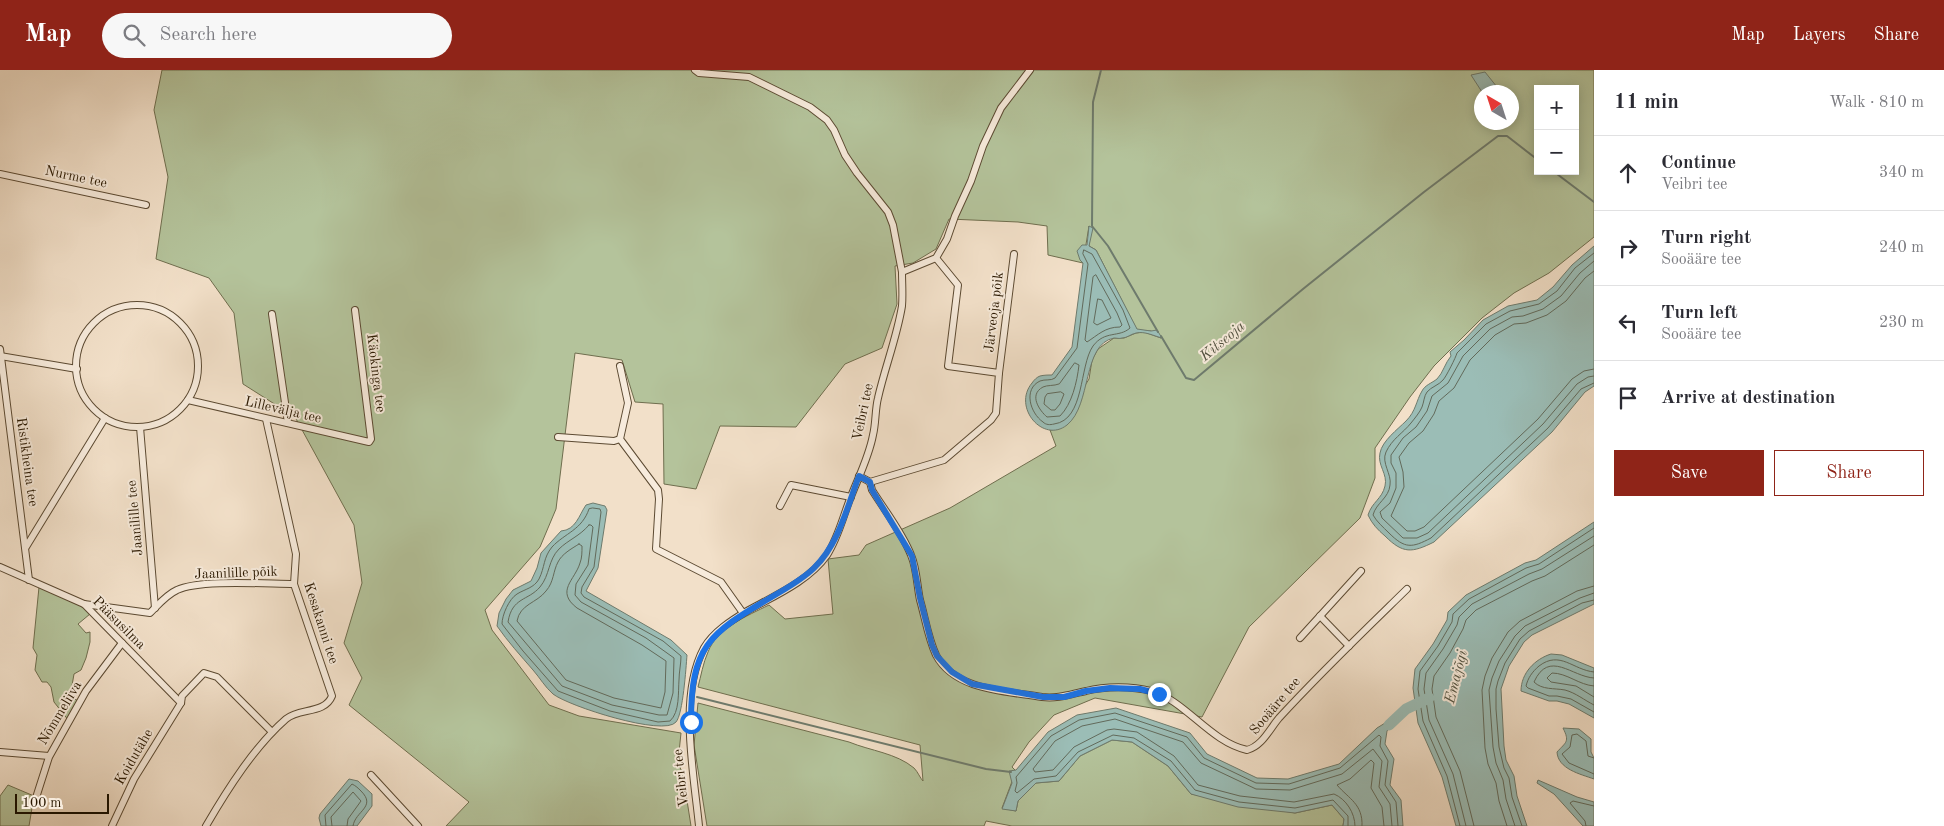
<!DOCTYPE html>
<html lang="en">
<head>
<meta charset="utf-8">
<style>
  :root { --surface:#fff; --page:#f7f7f7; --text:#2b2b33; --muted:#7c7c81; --line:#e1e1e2; --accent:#8f2418 }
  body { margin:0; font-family:"Old Standard TT",serif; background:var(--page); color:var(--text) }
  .controls { position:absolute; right:15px; top:15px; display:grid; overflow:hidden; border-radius:0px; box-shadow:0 2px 12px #0003 }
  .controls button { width:45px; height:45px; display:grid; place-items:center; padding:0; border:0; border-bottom:1px solid var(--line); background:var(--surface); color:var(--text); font:25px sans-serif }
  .compass { position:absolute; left:1474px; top:15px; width:45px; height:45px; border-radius:50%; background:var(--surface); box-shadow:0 2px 12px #0003; rotate:321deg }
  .scale { position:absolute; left:15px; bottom:12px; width:94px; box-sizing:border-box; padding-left:5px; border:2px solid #2a1800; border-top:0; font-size:14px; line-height:18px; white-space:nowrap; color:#2a1800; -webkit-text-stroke:4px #f7ebdc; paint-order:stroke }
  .stop { position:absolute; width:15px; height:15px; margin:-11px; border:4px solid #1a73e8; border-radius:50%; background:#fff }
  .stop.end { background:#1a73e8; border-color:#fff; box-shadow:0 1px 5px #0008 }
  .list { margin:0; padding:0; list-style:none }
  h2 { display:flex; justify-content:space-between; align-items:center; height:65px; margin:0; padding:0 20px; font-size:21px }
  h2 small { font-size:16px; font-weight:400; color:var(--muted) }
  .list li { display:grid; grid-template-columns:32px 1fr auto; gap:15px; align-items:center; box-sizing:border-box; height:75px; padding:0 20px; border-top:1px solid var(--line) }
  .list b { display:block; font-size:19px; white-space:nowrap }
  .list p { margin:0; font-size:16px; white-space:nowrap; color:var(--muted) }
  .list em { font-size:16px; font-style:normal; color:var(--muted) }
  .actions { display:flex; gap:10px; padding:15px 20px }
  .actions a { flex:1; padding:11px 0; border:1px solid var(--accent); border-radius:0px; text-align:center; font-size:18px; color:var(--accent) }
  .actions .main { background:var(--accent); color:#fff }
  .icon { flex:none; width:28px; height:28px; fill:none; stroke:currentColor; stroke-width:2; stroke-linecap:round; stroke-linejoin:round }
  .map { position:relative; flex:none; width:1594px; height:756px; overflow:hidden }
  header { display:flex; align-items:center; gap:30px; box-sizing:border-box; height:70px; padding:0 25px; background:var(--accent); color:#fff }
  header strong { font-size:24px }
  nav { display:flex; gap:28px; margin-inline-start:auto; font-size:18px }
  .search { width:350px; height:45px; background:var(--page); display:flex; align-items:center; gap:12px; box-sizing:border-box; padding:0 18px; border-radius:28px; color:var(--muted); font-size:19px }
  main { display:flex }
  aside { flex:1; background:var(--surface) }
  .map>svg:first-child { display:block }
  .green { fill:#b4c39b; stroke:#6f6e4e; fill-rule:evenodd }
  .water { fill:#9bbdb6; stroke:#6e7b6d }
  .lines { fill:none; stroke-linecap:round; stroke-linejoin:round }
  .shore { stroke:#626a5b; stroke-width:1 }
  .stream { stroke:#6e7b6d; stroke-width:2 }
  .river { stroke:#9bbdb6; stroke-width:11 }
  .minor-casing { stroke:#5c4a32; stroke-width:8 }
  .minor { stroke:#f7ebdc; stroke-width:6 }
  .route { stroke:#1a73e8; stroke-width:6 }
  .labels { text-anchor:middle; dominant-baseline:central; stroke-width:4; stroke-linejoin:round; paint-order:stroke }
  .street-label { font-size:14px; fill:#2a1800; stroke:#f7ebdc }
  .water-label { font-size:15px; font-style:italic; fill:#525240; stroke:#f7ebdc }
</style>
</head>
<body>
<header>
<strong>Map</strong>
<div class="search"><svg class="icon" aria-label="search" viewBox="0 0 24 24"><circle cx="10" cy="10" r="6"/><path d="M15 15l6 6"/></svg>Search here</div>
<nav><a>Map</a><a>Layers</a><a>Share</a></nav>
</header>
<main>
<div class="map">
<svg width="1594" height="756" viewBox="0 0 1594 756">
  <rect width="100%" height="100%" fill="#f2e0c9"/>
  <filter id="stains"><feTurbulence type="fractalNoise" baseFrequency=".004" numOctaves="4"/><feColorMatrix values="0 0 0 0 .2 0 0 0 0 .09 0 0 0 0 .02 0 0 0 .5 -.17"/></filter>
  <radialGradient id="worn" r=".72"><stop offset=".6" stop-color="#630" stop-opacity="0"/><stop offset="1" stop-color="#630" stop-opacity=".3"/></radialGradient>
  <g class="green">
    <path d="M162 0H1594V167L1549 203 1514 223 1482 248 1434 296 1410 327 1375 378V408L1360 448 1249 557 1202 647 1095 628 1054 645 1029 672 1012 697 1016 701 1002 738 1016 741 1018 731 1036 713 1059 711 1080 686 1112 670 1132 672 1168 696 1191 724 1295 743 1332 735 1344 749 1343 756H1012L986 751 984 756H707L694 675 698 633 849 672C871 681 896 683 914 698 918 702 920 708 923 711L920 675 698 617C701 606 703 593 708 582 717 558 747 546 769 535L785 549 833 544 828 489 859 485 866 475 950 438 1056 376 1050 360 1058 359 1089 309 1092 290 1098 279 1114 268H1124L1136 263 1144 262 1161 268 1151 261 1137 260 1096 180 1089 176V156L1083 193 1048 185 1047 156 1018 152 949 149 936 179 913 193 895 196 897 234 882 278 845 294 796 357 720 356 696 419 664 414 663 334 635 332 622 290 575 283 556 439 540 477 485 540 492 560 549 635 579 646 681 663 678 692 683 705 691 756H446L469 732 349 635 362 608 344 573 362 513 354 455 295 347 243 314 234 243 209 208 156 189 168 107 154 40ZM1538 19H1575V101H1538ZM1482 22H1512V52H1482Z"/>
    <path d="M39 517 83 537 90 544 78 554 86 563 90 562V572L86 588 81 600 74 604 70 627 81 632 69 651 54 632 51 617 47 612H42L35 600 37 585 33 578Z"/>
    <path d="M8 715 34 726 29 756H0V726Z"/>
  </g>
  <g class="water">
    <path d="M1485 2 1501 22H1482L1471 5Z"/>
    <path d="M1089 156 1093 158 1089 176 1096 180 1137 259 1151 261 1157 260 1162 268C1154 266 1145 261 1136 263 1131 264 1127 268 1122 268 1119 269 1117 268 1114 268 1082 274 1092 335 1067 355 1043 374 1012 337 1032 313 1034 310 1037 307 1040 306 1044 305 1048 305 1052 305L1072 277 1083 193 1080 190 1077 181 1082 175H1087Z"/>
    <path d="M1594 176V316L1585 322 1552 362 1434 472C1412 483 1403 484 1385 466 1378 460 1372 454 1368 445 1372 432 1382 429 1385 416 1388 404 1377 395 1380 383 1382 371 1398 359 1406 351 1416 341 1416 331 1422 321 1425 315 1432 313 1437 309 1443 303 1445 293 1451 286L1450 282 1464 270 1483 250 1508 236 1537 230 1553 217 1572 195Z"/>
    <path d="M593 433 605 436 607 440 598 498 586 521 671 570 687 585C686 598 683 644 676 652 664 667 568 636 553 624 545 617 540 608 533 600 521 586 508 572 497 556L499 543 506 529 513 520 531 511 537 498 541 483 561 461C576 460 579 445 586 435Z"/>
    <path d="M1594 452V534L1532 565 1524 572 1509 596 1501 619 1504 676 1506 690 1514 706 1517 726 1527 756H1456L1442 707 1418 653 1413 618 1415 599 1433 574 1447 550 1448 542 1466 525 1525 493 1536 490Z"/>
    <path d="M1551 584 1562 585 1594 598V648L1569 634 1557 631H1549L1521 621C1521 603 1535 589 1551 584Z"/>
    <path d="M1116 638 1190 663 1207 684 1257 708 1288 709 1339 694 1377 658 1398 645 1387 661 1385 674 1394 689 1390 715 1401 730 1403 756H1343L1344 749 1332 735 1295 743 1238 737 1191 724 1168 696 1132 672 1112 670 1080 686 1059 711 1036 713 1018 731 1016 741 1002 739 1012 713 1009 701 1016 700 1048 662 1077 645Z"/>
    <path d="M1563 658 1579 659 1591 669V682L1594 688V709C1580 704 1558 699 1557 682 1566 672 1570 672 1563 658Z"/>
    <path d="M349 709 358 711 372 724V736L357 756H321L319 748 320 744Z"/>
    <path d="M1538 710 1577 727 1594 732V756H1583L1554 724 1537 713Z"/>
  </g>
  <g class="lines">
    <g class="shore">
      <path d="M1084 180 1092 184 1123 240 1130 258C1119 268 1105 260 1093 276 1079 296 1085 350 1054 354 1050 355 1046 355 1043 352 1030 343 1023 319 1040 311 1045 309 1051 311 1055 308L1077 278 1088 194 1083 184Z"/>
      <path d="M1594 183 1575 198 1557 221 1539 234 1510 241 1486 254 1457 283C1456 287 1446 307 1443 310 1439 315 1431 317 1427 322 1424 326 1424 332 1422 337 1420 342 1415 348 1411 353 1403 363 1392 369 1386 382 1381 393 1392 404 1390 415 1389 428 1376 433 1373 445 1377 452 1383 457 1389 463 1405 479 1412 478 1431 468L1548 358 1581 319 1594 313"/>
      <path d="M1594 191 1580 203 1561 226 1543 239 1523 246 1512 247 1490 259 1463 286 1448 313 1432 326 1427 341 1416 357 1403 368 1391 385V393L1396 403V418L1390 433 1380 442 1382 448 1403 468H1417L1428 463 1543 354 1577 314 1588 307 1594 306"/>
      <path d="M1594 201 1585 208 1566 231 1547 245 1526 253 1514 254 1495 265 1470 290 1454 318 1439 331 1434 344 1423 361 1409 373 1399 387 1403 402 1404 417 1391 446 1407 461H1415L1424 457 1538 349 1572 309 1584 301 1594 299"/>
      <path d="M1096 205 1117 243 1122 255 1120 257C1105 257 1098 265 1087 272L1085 270 1093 207Z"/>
      <path d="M1098 229 1102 230 1111 248 1097 255 1094 253Z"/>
      <path d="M1075 293 1079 295C1077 312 1072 334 1060 346L1047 347C1040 341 1028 325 1043 317 1047 315 1054 316 1059 314Z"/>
      <path d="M1061 322 1064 324 1060 334 1055 340H1051L1044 334 1045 327 1047 324Z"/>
      <path d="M593 438 600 439 601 442 594 497 582 517 581 523 584 527 663 571 681 586C681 594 679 602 679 610 678 622 680 642 670 651L658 652 610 641 558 621 523 581 502 554C502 545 509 529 517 524 525 519 534 518 539 509 545 497 543 488 552 477 565 463 582 460 589 439Z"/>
      <path d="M589 455H591L593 457 588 495 576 514 575 525 581 532 646 568 674 588 673 623 667 645H659L612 635 562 616 508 552C512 527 528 531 540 517 550 505 548 490 559 479 568 470 580 466 589 455Z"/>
      <path d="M579 474 582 476C582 482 582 488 580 493 575 510 555 521 577 538L642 575 666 591 665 622 661 638 614 628 566 610 517 551C520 534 537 533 546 521 554 512 553 501 558 492 562 484 571 479 579 474Z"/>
      <path d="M1594 602C1573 600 1560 580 1539 596 1532 602 1528 608 1526 616L1528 618 1549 626H1557L1571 629 1594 642"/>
      <path d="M1594 608C1572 607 1549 579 1534 612 1542 620 1554 618 1565 620 1576 623 1584 630 1594 635"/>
      <path d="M1594 616C1579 615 1567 603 1552 603L1547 608 1551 612 1576 616 1594 627"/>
      <path d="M1594 688 1588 686 1586 671 1577 664 1572 665 1570 677 1562 684 1569 693 1594 704"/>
      <path d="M326 756 325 745 352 714C356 716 358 718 361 721 377 737 355 741 353 756"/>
      <path d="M332 756 331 747 353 722 361 731 348 749 347 756"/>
      <path d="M1348 756V746L1333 730 1295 738 1239 732 1195 720 1171 691 1134 668 1113 665 1078 682 1056 706 1034 709 1017 723 1015 721 1017 713 1016 707 1051 666 1079 650 1115 643 1187 667 1204 688 1256 713 1289 714 1340 698 1379 665 1381 667 1380 676 1388 691 1385 715 1396 732 1398 756"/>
      <path d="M1355 756C1355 743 1346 729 1334 724L1294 732 1240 726 1198 715 1174 686 1137 662 1114 659 1107 660 1074 677 1053 700 1035 702 1033 699 1055 671 1082 656 1115 649 1183 672 1201 693 1256 719 1290 720 1342 704 1373 679 1382 691 1379 717 1390 734 1392 756"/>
      <path d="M1362 756C1363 734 1349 729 1337 715L1350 709 1371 690 1374 693 1371 718 1382 737 1384 756"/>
      <path d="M1460 756 1447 706 1423 651 1418 619 1420 601 1438 576 1452 552 1453 544 1469 529 1526 498 1539 494 1594 458"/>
      <path d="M1466 756 1453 704 1429 650 1424 619 1426 603 1443 579 1457 555 1459 547 1472 534 1529 504 1542 499 1594 466"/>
      <path d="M1474 756 1460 701 1436 647 1432 619 1434 606 1450 583 1463 559 1466 550 1476 540 1532 511 1545 506 1594 475"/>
      <path d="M1507 756 1499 731 1496 713 1488 694 1485 678 1482 620 1485 606 1492 588 1508 562 1520 551 1577 521 1594 516"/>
      <path d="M1515 756 1506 729 1503 710 1496 693 1493 677 1489 620 1492 608 1499 591 1515 566 1525 556 1580 528 1594 523"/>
      <path d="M1522 756 1512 727 1509 708 1504 698 1499 677 1496 639V619L1498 611 1505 593 1520 569 1529 561 1582 533 1594 530"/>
      <path d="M1586 756 1585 751 1570 733 1573 731 1594 736"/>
    </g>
    <g class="stream">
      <path d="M1101 0 1093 32 1092 156 1108 176 1158 262"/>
      <path d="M1553 101 1594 132"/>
      <path d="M1161 266 1186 308 1194 310 1303 219 1424 122 1498 66H1507L1538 90"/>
      <path d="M697 627 986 699 1011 702"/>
    </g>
    <path class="river" d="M1389 655 1406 639 1429 628"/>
    <g class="minor-casing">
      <g id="minor">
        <path d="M695 0 699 3 749 7 810 37 827 50 834 60 845 85 857 103 888 142 893 155 902 202"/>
        <path d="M0 104 146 135"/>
        <circle cx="137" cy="296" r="61"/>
        <path d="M272 244 288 353"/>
        <path d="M0 279 29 510"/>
        <path d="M0 286 77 299"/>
        <path d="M620 296 628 333 620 369 658 420 659 429 656 479 721 512 743 543"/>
        <path d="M999 303 1014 184"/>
        <path d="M188 330 369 372 371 369 355 240"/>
        <path d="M140 357 155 538"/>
        <path d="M558 367 614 371 620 369"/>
        <path d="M859 406 870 412 872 420C885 441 902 462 911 485 917 499 917 516 920 530 925 547 928 568 936 585 955 621 1007 621 1042 627 1058 629 1071 624 1086 621 1105 616 1132 616 1151 621 1185 630 1210 672 1247 680 1262 676 1269 660 1279 648 1320 603 1364 561 1407 519"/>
        <path d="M870 412 944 390 991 350 996 343 999 303 948 296 958 215 936 188"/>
        <path d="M780 436 791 415 851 427"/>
        <path d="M26 477 105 348"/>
        <path d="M0 497 84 534 181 633"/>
        <path d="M84 534 150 543C158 535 166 525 177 520 199 509 267 514 294 514"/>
        <path d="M1320 546 1349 576"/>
        <path d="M1300 568 1361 501"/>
        <path d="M0 682 49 686"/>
        <path d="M371 705 418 756"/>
        <path d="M34 734 49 687 86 621 122 573"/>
        <path d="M112 756 134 709 181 633 182 626 204 603 217 607 272 662"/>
        <path d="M206 756C227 720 254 677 286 649 299 638 325 644 332 626L294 514 296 484 266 349"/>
        <path d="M699 756C694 704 678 626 704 578 713 562 732 550 747 541 774 526 809 511 827 485 838 468 843 447 850 429 858 408 869 387 873 365 876 353 875 340 878 328 885 297 897 267 902 236 903 225 902 213 902 202L936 188 947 169 955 146 971 111 983 76 1001 38 1030 0"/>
      </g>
    </g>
    <use href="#minor" class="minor"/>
  </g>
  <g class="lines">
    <path class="route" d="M691 652C691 577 708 564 770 528 785 519 802 510 814 498 839 474 847 437 859 406L870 412 872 420 912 486 920 528 932 575 937 586 952 602 972 614 1043 627H1064L1086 621 1110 618 1140 619 1159 624"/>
  </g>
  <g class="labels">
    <g class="street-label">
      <text transform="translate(76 107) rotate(12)">Nurme tee</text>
      <text transform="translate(994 242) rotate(-83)">Järveoja põik</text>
      <text transform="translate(376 303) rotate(83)">Käokinga tee</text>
      <text transform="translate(283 340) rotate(13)">Lillevälja tee</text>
      <text transform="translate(863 342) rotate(-78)">Veibri tee</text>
      <text transform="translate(27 392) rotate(82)">Ristikheina tee</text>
      <text transform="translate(135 448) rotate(-95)">Jaanilille tee</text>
      <text transform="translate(236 503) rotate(-2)">Jaanilille põik</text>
      <text transform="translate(119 553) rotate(45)">Pääsusilma</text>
      <text transform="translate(321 553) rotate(72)">Kesakanni tee</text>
      <text transform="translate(1275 636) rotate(-50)">Sooääre tee</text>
      <text transform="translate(60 643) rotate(-59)">Nõmmeliiva</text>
      <text transform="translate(134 687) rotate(-60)">Koidutähe</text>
      <text transform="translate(681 708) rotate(-96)">Veibri tee</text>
    </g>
    <g class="water-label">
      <text transform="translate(1223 272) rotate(-40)">Kitseoja</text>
      <text transform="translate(1457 607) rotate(-76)">Emajõgi</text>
    </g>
  </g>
  <rect width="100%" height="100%" filter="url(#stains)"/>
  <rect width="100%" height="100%" fill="url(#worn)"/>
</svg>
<div class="controls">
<button>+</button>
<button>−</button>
</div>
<svg class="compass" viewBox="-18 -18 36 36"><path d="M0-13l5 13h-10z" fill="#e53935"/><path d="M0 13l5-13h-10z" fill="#7c7c81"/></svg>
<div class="scale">100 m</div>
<div class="stop" style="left:691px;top:652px"></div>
<div class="stop end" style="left:1159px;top:624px"></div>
</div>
<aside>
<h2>11 min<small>Walk · 810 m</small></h2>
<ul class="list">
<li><svg class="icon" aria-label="ahead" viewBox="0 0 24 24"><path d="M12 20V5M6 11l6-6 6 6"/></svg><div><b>Continue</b><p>Veibri tee</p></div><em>340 m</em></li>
<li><svg class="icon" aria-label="right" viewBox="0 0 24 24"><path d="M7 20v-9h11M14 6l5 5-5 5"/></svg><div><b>Turn right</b><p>Sooääre tee</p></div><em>240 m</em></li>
<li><svg class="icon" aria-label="left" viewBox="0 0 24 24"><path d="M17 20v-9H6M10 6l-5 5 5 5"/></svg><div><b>Turn left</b><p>Sooääre tee</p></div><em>230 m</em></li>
<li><svg class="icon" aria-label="arrive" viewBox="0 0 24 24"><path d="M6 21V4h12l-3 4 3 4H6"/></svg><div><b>Arrive at destination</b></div></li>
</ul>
<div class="actions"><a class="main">Save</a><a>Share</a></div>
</aside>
</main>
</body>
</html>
